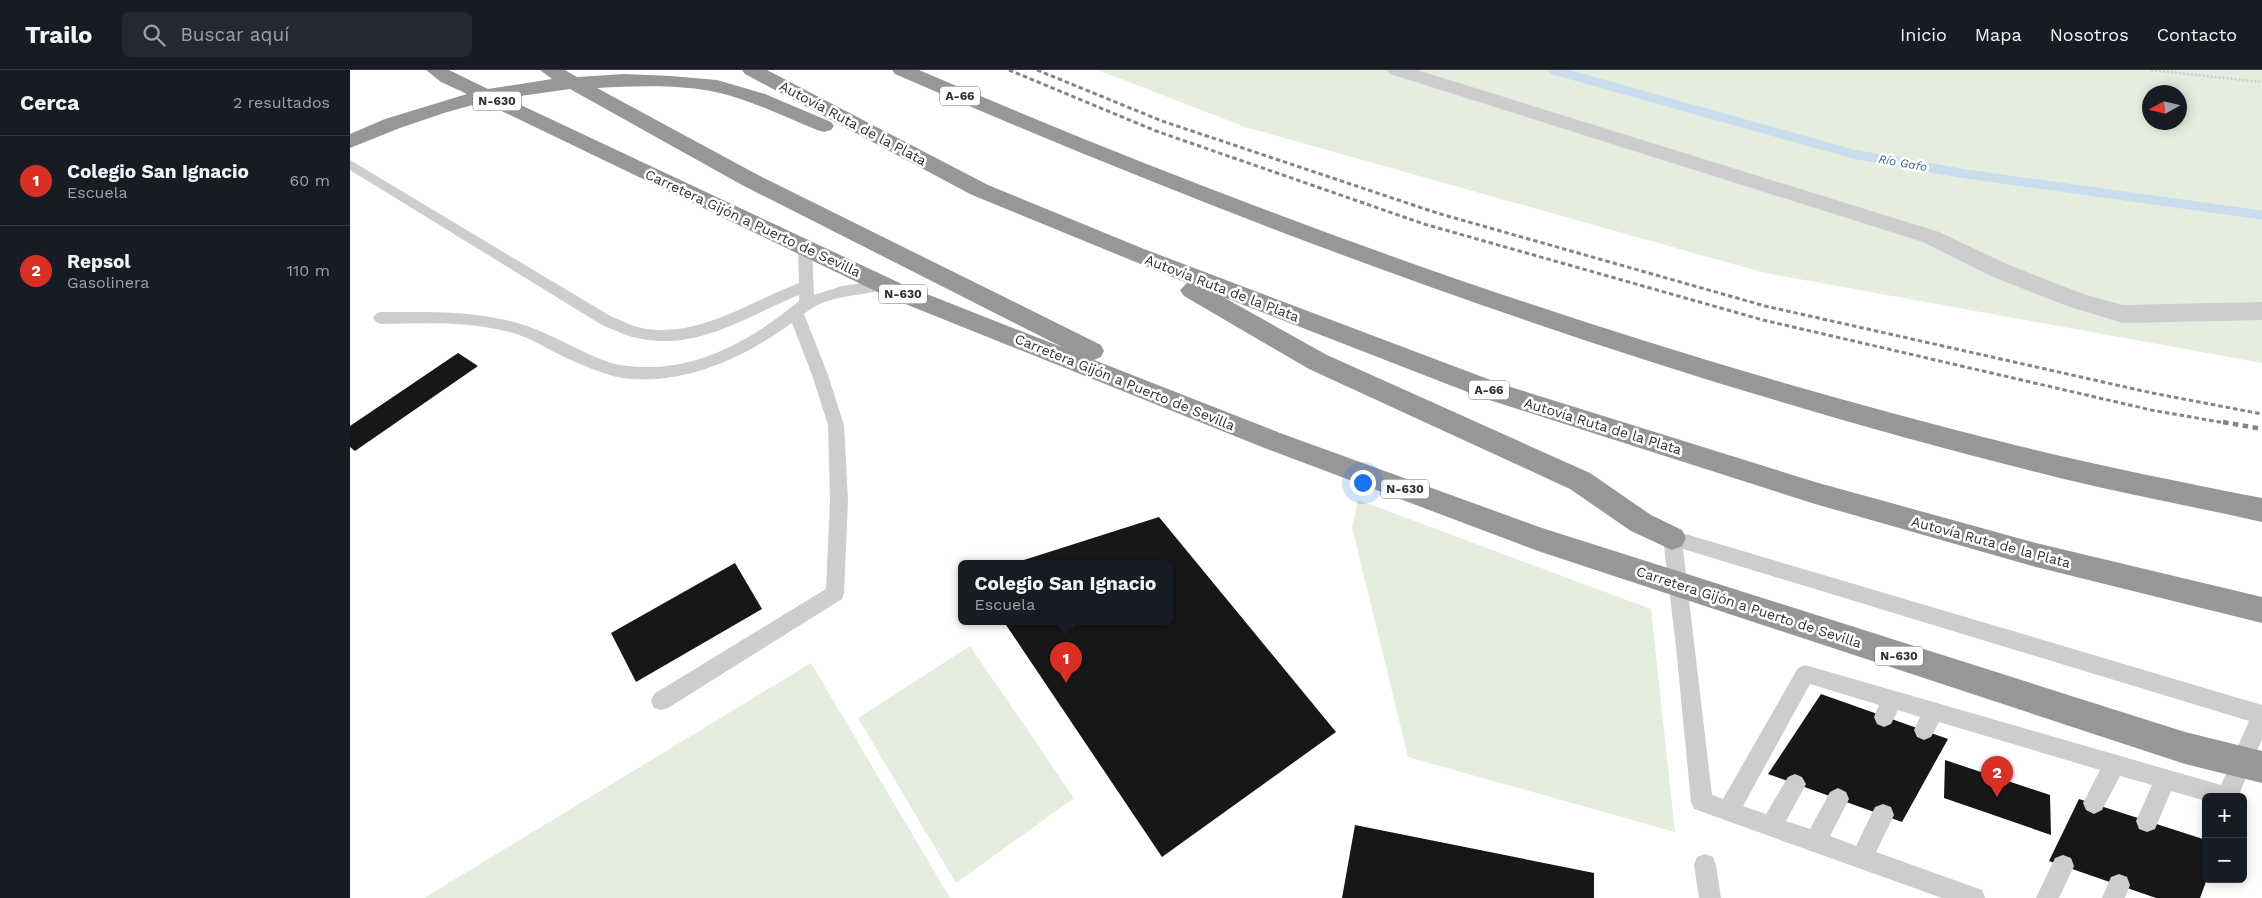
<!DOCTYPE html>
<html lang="es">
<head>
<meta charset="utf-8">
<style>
  :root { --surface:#171b24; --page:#242831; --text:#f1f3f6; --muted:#9ea1a6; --line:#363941; --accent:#d93025 }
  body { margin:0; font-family:"Work Sans",sans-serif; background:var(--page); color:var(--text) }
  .controls { position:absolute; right:15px; bottom:15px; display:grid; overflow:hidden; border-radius:8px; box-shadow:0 2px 12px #0003 }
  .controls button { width:45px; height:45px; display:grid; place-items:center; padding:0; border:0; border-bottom:1px solid var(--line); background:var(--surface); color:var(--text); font:25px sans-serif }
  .compass { position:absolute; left:1792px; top:15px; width:45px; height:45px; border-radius:50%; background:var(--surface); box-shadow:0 2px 12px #0003; rotate:262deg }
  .you { position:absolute; left:1012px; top:412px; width:18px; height:18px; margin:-12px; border:4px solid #fff; border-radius:50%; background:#1a73e8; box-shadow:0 0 0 8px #1a73e833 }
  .badge { display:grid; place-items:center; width:32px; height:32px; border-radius:50%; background:var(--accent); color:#fff; font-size:16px; font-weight:700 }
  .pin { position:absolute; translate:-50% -41px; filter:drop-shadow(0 1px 2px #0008) }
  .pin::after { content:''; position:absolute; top:26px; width:18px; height:15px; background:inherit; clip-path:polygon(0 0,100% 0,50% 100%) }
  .popup { position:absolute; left:608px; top:490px; width:215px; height:65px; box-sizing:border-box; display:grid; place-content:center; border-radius:8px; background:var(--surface); filter:drop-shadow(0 1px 4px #0005); font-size:16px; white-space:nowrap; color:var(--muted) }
  .popup b { font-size:19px; color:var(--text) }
  .popup::after { content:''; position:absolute; left:50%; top:100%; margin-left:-10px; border:10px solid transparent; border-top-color:var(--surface) }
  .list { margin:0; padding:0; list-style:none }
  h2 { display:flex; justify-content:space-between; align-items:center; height:65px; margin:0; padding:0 20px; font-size:21px }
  h2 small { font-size:16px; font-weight:400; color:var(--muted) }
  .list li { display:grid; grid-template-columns:32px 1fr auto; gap:15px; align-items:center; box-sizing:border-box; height:90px; padding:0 20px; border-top:1px solid var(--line) }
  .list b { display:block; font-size:19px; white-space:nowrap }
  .list p { margin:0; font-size:16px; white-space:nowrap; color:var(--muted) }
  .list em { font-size:16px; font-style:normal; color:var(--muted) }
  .icon { flex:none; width:28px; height:28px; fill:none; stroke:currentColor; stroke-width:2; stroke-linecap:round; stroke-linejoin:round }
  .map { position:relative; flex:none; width:1912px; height:828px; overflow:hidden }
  header { display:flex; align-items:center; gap:30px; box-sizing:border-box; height:70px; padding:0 25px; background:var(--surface); border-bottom:1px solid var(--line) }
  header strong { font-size:24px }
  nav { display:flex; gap:28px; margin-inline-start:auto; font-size:18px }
  .search { width:350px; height:45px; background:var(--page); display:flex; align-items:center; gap:12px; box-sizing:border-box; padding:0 18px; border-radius:8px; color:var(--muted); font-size:19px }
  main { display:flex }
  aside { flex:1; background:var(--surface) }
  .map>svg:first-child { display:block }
  .green { fill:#e5edde; fill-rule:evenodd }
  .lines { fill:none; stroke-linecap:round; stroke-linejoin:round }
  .stream { stroke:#cadded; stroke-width:9 }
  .building { fill:#171717 }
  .path { stroke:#cdcdcd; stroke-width:2.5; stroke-dasharray:2 2; stroke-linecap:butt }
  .lane { fill:#cdcdcd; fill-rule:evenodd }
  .street { fill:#cdcdcd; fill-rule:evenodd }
  .highway { fill:#979797; fill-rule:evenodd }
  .rail-far1 { stroke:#858585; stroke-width:3; stroke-dasharray:4.5 3; stroke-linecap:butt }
  .rail { stroke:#858585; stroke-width:4.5; stroke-dasharray:5.5 4.5; stroke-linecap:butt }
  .labels { text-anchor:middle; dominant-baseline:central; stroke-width:5; stroke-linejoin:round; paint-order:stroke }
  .shield { fill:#fff; stroke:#6e6e6e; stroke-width:1 }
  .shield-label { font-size:12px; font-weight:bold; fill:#303030 }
  .far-water-label { font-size:12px; font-style:italic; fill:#3b6b95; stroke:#fff }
  .street-label { font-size:14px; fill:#303030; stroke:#fff }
</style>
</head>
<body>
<header>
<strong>Trailo</strong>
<div class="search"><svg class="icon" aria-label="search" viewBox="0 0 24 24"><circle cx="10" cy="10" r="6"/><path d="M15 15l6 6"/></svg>Buscar aquí</div>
<nav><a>Inicio</a><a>Mapa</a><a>Nosotros</a><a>Contacto</a></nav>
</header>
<main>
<aside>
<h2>Cerca<small>2 resultados</small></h2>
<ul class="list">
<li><span class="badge">1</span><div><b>Colegio San Ignacio</b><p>Escuela</p></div><em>60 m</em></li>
<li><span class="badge">2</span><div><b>Repsol</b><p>Gasolinera</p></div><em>110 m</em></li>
</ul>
</aside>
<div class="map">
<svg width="1912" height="828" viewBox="0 0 1912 828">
  <rect width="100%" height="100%" fill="#fff"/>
  <g class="green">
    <path d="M748 0H1912V293L1415 203 895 57ZM1800 22H1830V52H1800Z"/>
    <path d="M1008 430 1301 539 1325 762 1058 687 1002 457Z"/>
    <path d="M620 576 724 728 606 813 508 648Z"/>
    <path d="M461 593 600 828H74Z"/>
  </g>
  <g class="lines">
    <path class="stream" d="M1203 0 1503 84 1616 104 1912 145"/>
  </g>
  <g class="building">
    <path d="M108 283 128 296 5 381 0 377V356Z"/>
    <path d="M809 447 986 662 812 787 654 552H820V494H661Z"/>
    <path d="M385 493 412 539 286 612 261 563Z"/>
    <path d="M1471 624 1598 669 1552 752 1418 704Z"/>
    <path d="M1595 690 1700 725 1701 765 1594 728Z"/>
    <path d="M1729 729 1856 770 1857 809 1850 828H1806L1699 791Z"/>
    <path d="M1005 755 1244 803V828H992Z"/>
  </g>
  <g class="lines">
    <path class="path" d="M1801 0 1912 12"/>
    <g class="lane">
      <path d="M0 90 262 247C272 250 281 256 291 258 347 269 399 232 449 213L448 178 450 175H460L462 178 464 225 492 216 532 210 537 211 540 215 537 219C509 227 478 224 454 244L478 305 494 355 498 431 494 523 492 529 318 638 311 640 304 638 301 631 304 624 476 519 480 431 478 355 462 305 442 253C393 288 334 316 272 308 256 305 240 298 225 292 203 283 183 268 160 262 118 251 74 253 31 254L26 252 23 248 26 244 31 242C77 242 123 240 167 253 200 262 229 282 261 293 271 296 281 296 291 297 352 299 404 268 449 231V225C399 245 349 280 292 269 278 267 265 260 252 255L0 100Z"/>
      <path d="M1322 460 1912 635V669L1888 727H1856V731L1821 721 1805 759 1797 762 1789 759 1786 751 1802 715 1770 706 1752 740 1744 744 1736 740 1733 733 1750 700 1589 652 1581 667 1574 670 1567 667 1564 660 1570 647 1548 640 1541 654 1534 657 1527 654 1524 647 1529 635 1460 614 1393 736 1416 744 1438 707 1445 704 1452 707 1456 714 1436 751 1460 759 1480 722 1488 718 1496 722 1499 729 1480 766 1506 776 1525 737 1533 734 1541 737 1544 745 1526 782 1632 820 1635 828H1592L1344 739 1341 732 1326 577 1313 468 1316 463ZM1333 479 1899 651 1871 715 1455 595 1448 598 1373 729 1362 725Z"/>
      <path d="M1355 784 1363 787 1366 795 1371 828H1349L1344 795 1347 787Z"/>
      <path d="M1713 785 1721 788 1724 796 1709 828H1686L1705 788Z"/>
      <path d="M1769 804 1777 807 1780 815 1775 828H1752L1761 807Z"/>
    </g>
    <path class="street" d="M1037 0H1067L1589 162 1659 195 1733 224 1773 235 1912 232V250L1773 253 1717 236 1643 207 1573 172 1040 4Z"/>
    <g class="highway">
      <path d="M76 0H99L138 19 202 9 190 0H215L227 7 274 4 321 6 367 10 415 24 481 52 484 56 481 60 474 62 467 60C435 47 403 31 370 23 332 14 285 16 247 18L408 105 751 275 754 281 751 287 744 290 930 363 1192 458 1835 662 1912 681V713L1835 694 1188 481 912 377 538 227 133 32 94 43 50 58 0 78V64L35 49 117 24 91 12ZM220 19 392 115 714 278 554 215 156 28Z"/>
      <path d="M392 0H417L638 115 794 179 1151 314 1465 412 1686 473 1912 527V553L1686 497 1465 434 1133 328 873 227 977 285 1240 403 1301 445 1332 460 1336 468 1332 476 1322 480 1281 461 1220 419 959 299 834 226 830 220 837 213 622 125 395 4Z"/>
      <path d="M542 0H569C925 153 1292 283 1669 376 1750 396 1831 412 1912 428V452C1846 437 1779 425 1714 409 1313 310 923 169 545 4Z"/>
    </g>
    <g class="rail-far1">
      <path d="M659 0 806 61 1074 154 1413 250 1801 340 1881 354"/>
      <path d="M687 0 812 51 1087 143 1415 236 1802 323 1912 344"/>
    </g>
    <path class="rail" d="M1873 352 1912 359"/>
  </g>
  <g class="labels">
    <g class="shield">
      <rect x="590" y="16.5" width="40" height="19" rx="4"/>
      <rect x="123" y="21.5" width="48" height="19" rx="4"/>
      <rect x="529" y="214.5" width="48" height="19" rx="4"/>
      <rect x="1119" y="310.5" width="40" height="19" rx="4"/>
      <rect x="1031" y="409.5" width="48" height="19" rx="4"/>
      <rect x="1525" y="576.5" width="48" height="19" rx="4"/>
    </g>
    <g class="shield-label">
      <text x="610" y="26">A-66</text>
      <text x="147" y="31">N-630</text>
      <text x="553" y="224">N-630</text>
      <text x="1139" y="320">A-66</text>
      <text x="1055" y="419">N-630</text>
      <text x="1549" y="586">N-630</text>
    </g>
    <g class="far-water-label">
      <text transform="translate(1553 93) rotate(10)">Río Gafo</text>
    </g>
    <g class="street-label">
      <text transform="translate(503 53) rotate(28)">Autovía Ruta de la Plata</text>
      <text transform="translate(403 153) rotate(25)">Carretera Gijón a Puerto de Sevilla</text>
      <text transform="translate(872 218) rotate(21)">Autovía Ruta de la Plata</text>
      <text transform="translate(775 312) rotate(22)">Carretera Gijón a Puerto de Sevilla</text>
      <text transform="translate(1253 356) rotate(17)">Autovía Ruta de la Plata</text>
      <text transform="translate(1641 472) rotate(15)">Autovía Ruta de la Plata</text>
      <text transform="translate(1399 537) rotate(18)">Carretera Gijón a Puerto de Sevilla</text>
    </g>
  </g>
</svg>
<div class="controls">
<button>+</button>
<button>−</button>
</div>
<svg class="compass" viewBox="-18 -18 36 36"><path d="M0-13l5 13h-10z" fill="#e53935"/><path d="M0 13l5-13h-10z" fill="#9ea1a6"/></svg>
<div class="you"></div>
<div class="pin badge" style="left:716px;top:613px">1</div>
<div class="popup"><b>Colegio San Ignacio</b>Escuela</div>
<div class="pin badge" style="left:1647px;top:727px">2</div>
</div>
</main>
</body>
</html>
